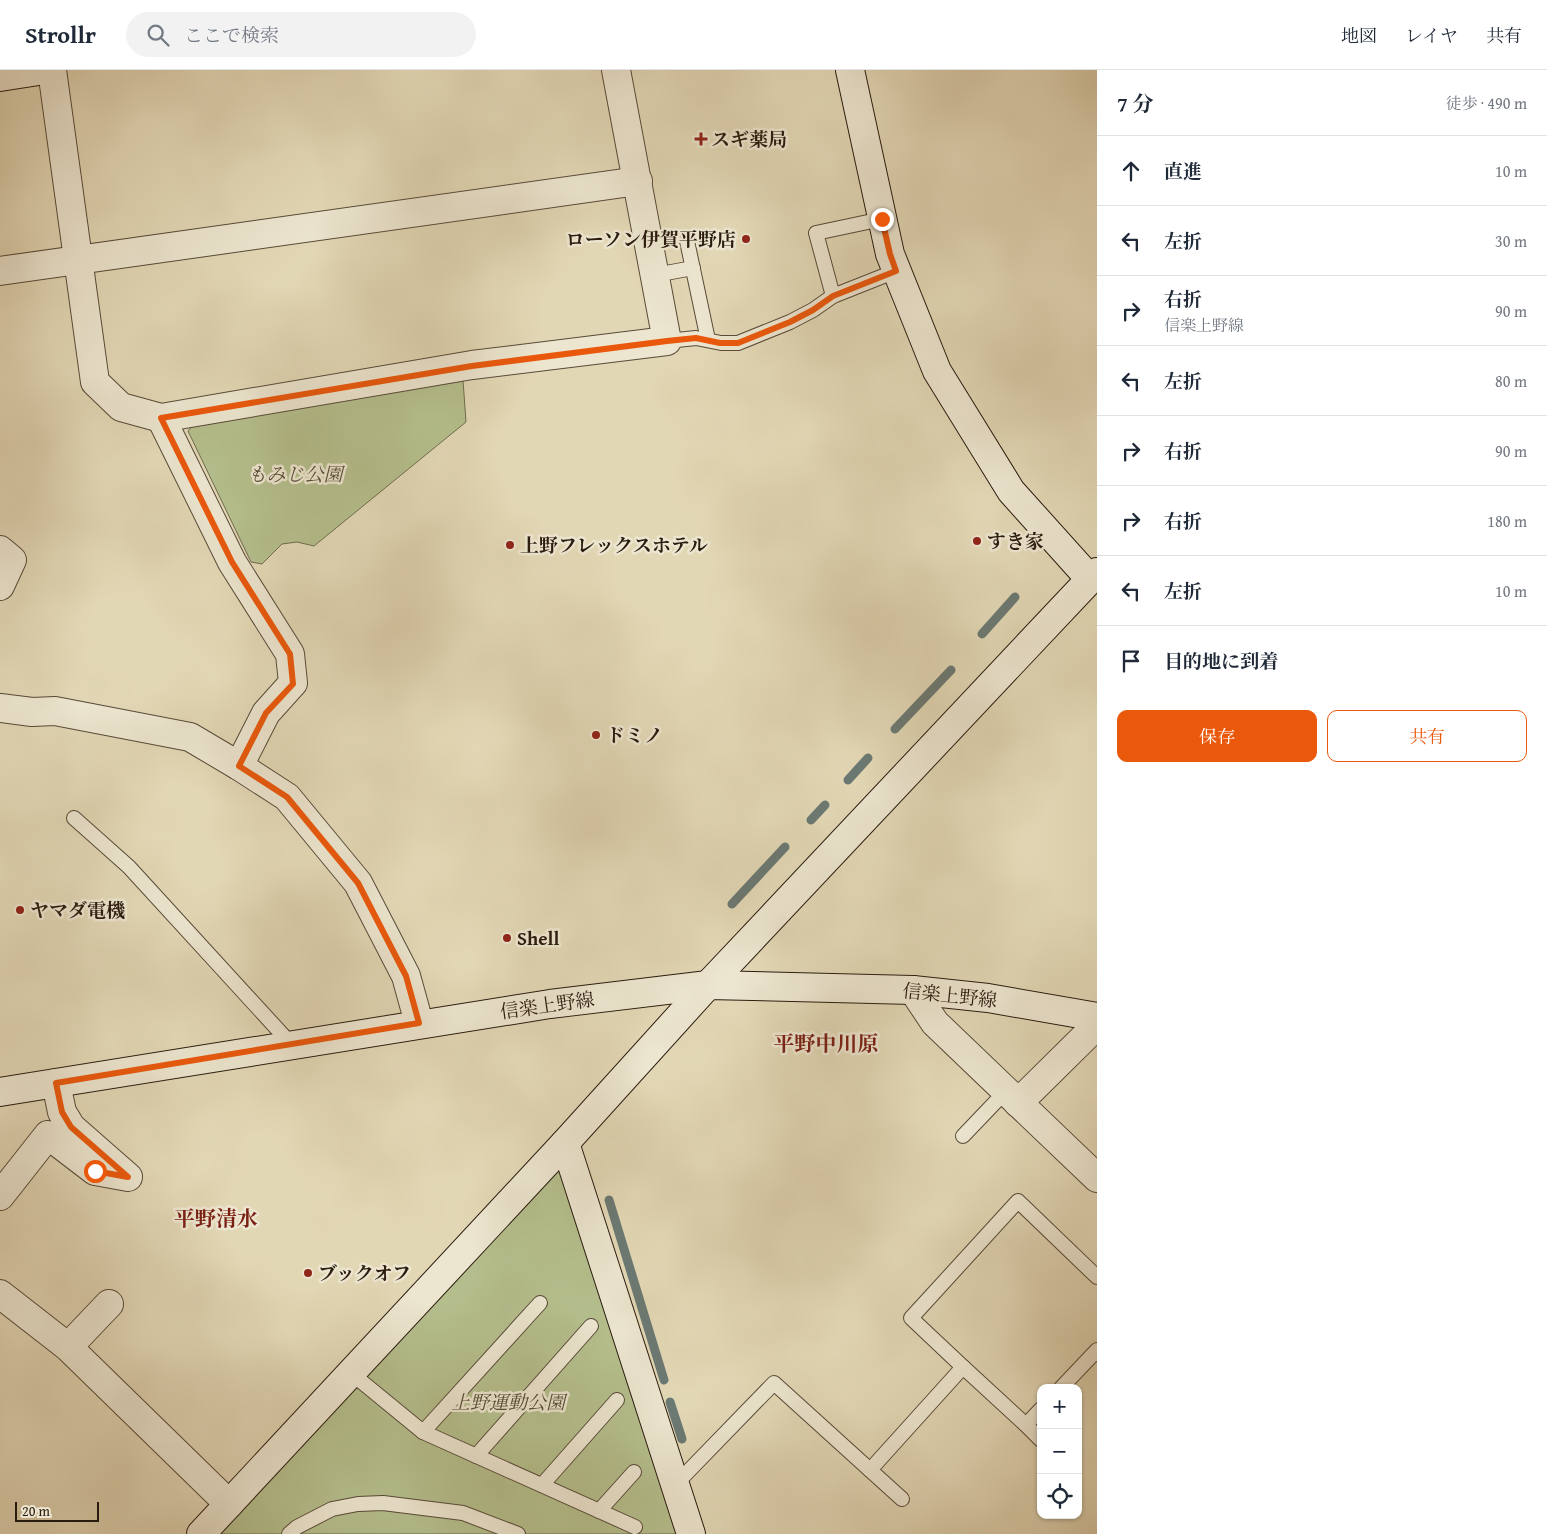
<!DOCTYPE html>
<html lang="ja">
<head>
<meta charset="utf-8">
<style>
  :root { --surface:#fff; --page:#f2f2f3; --text:#1f2937; --muted:#747a83; --line:#e0e1e3; --accent:#ea580c }
  body { margin:0; font-family:"Gentium Book Plus","Noto Serif JP",serif; background:var(--page); color:var(--text) }
  .controls { position:absolute; right:15px; bottom:15px; display:grid; overflow:hidden; border-radius:10px; box-shadow:0 1px 4px #0004 }
  .controls button { width:45px; height:45px; display:grid; place-items:center; padding:0; border:0; border-bottom:1px solid var(--line); background:var(--surface); color:var(--text); font:25px sans-serif }
  .scale { position:absolute; left:15px; bottom:12px; width:84px; box-sizing:border-box; padding-left:5px; border:2px solid #2a1b0f; border-top:0; font-size:14px; line-height:18px; white-space:nowrap; color:#2a1b0f; -webkit-text-stroke:4px #ece5cf; paint-order:stroke }
  .stop { position:absolute; width:15px; height:15px; margin:-11px; border:4px solid #ea580c; border-radius:50%; background:#fff }
  .stop.end { background:#ea580c; border-color:#fff; box-shadow:0 1px 5px #0008 }
  .list { margin:0; padding:0; list-style:none }
  h2 { display:flex; justify-content:space-between; align-items:center; height:65px; margin:0; padding:0 20px; font-size:21px }
  h2 small { font-size:16px; font-weight:400; color:var(--muted) }
  .list li { display:grid; grid-template-columns:32px 1fr auto; gap:15px; align-items:center; box-sizing:border-box; height:70px; padding:0 20px; border-top:1px solid var(--line) }
  .list b { display:block; font-size:19px; white-space:nowrap }
  .list p { margin:0; font-size:16px; white-space:nowrap; color:var(--muted) }
  .list em { font-size:16px; font-style:normal; color:var(--muted) }
  .actions { display:flex; gap:10px; padding:15px 20px }
  .actions a { flex:1; padding:11px 0; border:1px solid var(--accent); border-radius:10px; text-align:center; font-size:18px; color:var(--accent) }
  .actions .main { background:var(--accent); color:#fff }
  .icon { flex:none; width:28px; height:28px; fill:none; stroke:currentColor; stroke-width:2; stroke-linecap:round; stroke-linejoin:round }
  .map { position:relative; flex:none; width:1097px; height:1464px; overflow:hidden }
  header { display:flex; align-items:center; gap:30px; box-sizing:border-box; height:70px; padding:0 25px; background:var(--surface); border-bottom:1px solid var(--line) }
  header strong { font-size:24px }
  nav { display:flex; gap:28px; margin-inline-start:auto; font-size:18px }
  .search { width:350px; height:45px; background:var(--page); display:flex; align-items:center; gap:12px; box-sizing:border-box; padding:0 18px; border-radius:28px; color:var(--muted); font-size:19px }
  main { display:flex }
  aside { flex:1; background:var(--surface) }
  .map>svg:first-child { display:block }
  .green { fill:#b4be8c; stroke:#6f6c4e }
  .lines { fill:none; stroke-linecap:round; stroke-linejoin:round }
  .stream { stroke:#6b7973; stroke-width:9 }
  .lane-casing { stroke:#584a38; stroke-width:16 }
  .street-casing { stroke:#584a38; stroke-width:30 }
  .secondary-casing { stroke:#2a1b0f; stroke-width:30 }
  .lane { stroke:#ece5cf; stroke-width:14 }
  .street { stroke:#ece5cf; stroke-width:28 }
  .secondary { stroke:#ece5cf; stroke-width:28 }
  .route { stroke:#ea580c; stroke-width:6 }
  .poi-dot { fill:#8f2418; stroke:#ece5cf; stroke-width:2 }
  .labels { text-anchor:middle; dominant-baseline:central; stroke-width:5; stroke-linejoin:round; paint-order:stroke }
  .poi-label { font-size:19px; font-weight:bold; fill:#2a1b0f; stroke:#ece5cf; text-anchor:start }
  .park-label { font-size:19px; font-style:italic; fill:#534c34; stroke:#ece5cf }
  .street-label { font-size:19px; fill:#2a1b0f; stroke:#ece5cf }
  .quarter-label { font-size:21px; font-weight:bold; fill:#7a1f14; stroke:#ece5cf }
</style>
</head>
<body>
<header>
<strong>Strollr</strong>
<div class="search"><svg class="icon" aria-label="search" viewBox="0 0 24 24"><circle cx="10" cy="10" r="6"/><path d="M15 15l6 6"/></svg>ここで検索</div>
<nav><a>地図</a><a>レイヤ</a><a>共有</a></nav>
</header>
<main>
<div class="map">
<svg width="1097" height="1464" viewBox="0 0 1097 1464">
  <rect width="100%" height="100%" fill="#e2d7b5"/>
  <filter id="stains"><feTurbulence type="fractalNoise" baseFrequency=".004" numOctaves="4"/><feColorMatrix values="0 0 0 0 .2 0 0 0 0 .09 0 0 0 0 .02 0 0 0 .5 -.17"/></filter>
  <radialGradient id="worn" r=".72"><stop offset=".6" stop-color="#630" stop-opacity="0"/><stop offset="1" stop-color="#630" stop-opacity=".3"/></radialGradient>
  <g class="green">
    <path d="M463 310 466 352 314 476 297 472 282 474 262 494 251 492 188 361 198 350Z"/>
    <path d="M564 1078 688 1464H207Z"/>
  </g>
  <g class="lines">
    <g class="stream">
      <path d="M982 564 1015 527"/>
      <path d="M895 659 951 600"/>
      <path d="M848 710 868 688"/>
      <path d="M811 750 825 735"/>
      <path d="M732 834 785 777"/>
      <path d="M609 1130 664 1310"/>
      <path d="M670 1332 682 1369"/>
    </g>
    <g class="lane-casing">
      <g id="lane">
        <path d="M687 171 708 270"/>
        <path d="M655 205 693 198"/>
        <path d="M833 226 816 163 882 149"/>
        <path d="M667 271 696 268 721 273H738L790 252 813 240 833 226 896 201"/>
        <path d="M74 748 129 797 291 974"/>
        <path d="M963 1066 1006 1021"/>
        <path d="M351 1303 423 1362 635 1457"/>
        <path d="M1061 1318 1097 1280"/>
        <path d="M1026 1355 1041 1339"/>
        <path d="M423 1362 540 1233"/>
        <path d="M1041 1370 1026 1355 963 1297 911 1248 1018 1131 1097 1207"/>
        <path d="M476 1386 591 1256"/>
        <path d="M870 1400 963 1297"/>
        <path d="M542 1415 617 1330"/>
        <path d="M675 1415 774 1313 902 1429"/>
        <path d="M599 1441 634 1402"/>
        <path d="M289 1464 297 1457 332 1439 358 1434 383 1433 463 1443 518 1464"/>
      </g>
    </g>
    <g class="street-casing">
      <g id="street">
        <path d="M52 0 95 312 121 337 161 348 472 295 667 271 616 0"/>
        <path d="M0 201 638 111"/>
        <path d="M161 348 232 492 290 584 293 613 266 643 239 696"/>
        <path d="M0 480 12 490 0 516"/>
        <path d="M0 638 32 642 55 641 190 667 239 696 287 727 358 813 406 906 419 953"/>
        <path d="M913 920 935 953 1097 1108"/>
        <path d="M1018 1033 1097 955"/>
        <path d="M0 1126 48 1065 95 1101 128 1107 71 1057 62 1042 56 1013"/>
        <path d="M0 1224 68 1277 229 1434"/>
        <path d="M68 1277 109 1234"/>
      </g>
    </g>
    <g class="secondary-casing">
      <g id="secondary">
        <path d="M850 0 890 184 937 301 1011 421 1090 509"/>
        <path d="M0 7 45 0"/>
        <path d="M0 1022 550 934 708 915 913 920 988 928 1097 947"/>
        <path d="M565 1073 691 1464"/>
        <path d="M201 1464 565 1073 708 915 1097 502"/>
      </g>
    </g>
    <use href="#lane" class="lane"/>
    <use href="#street" class="street"/>
    <use href="#secondary" class="secondary"/>
  </g>
  <g class="lines">
    <path class="route" d="M95 1101 128 1107 71 1057 62 1042 56 1013 419 953 406 906 358 813 287 727 239 696 266 643 293 614 290 584 232 492 161 348 472 296 667 271 696 268 720 273H738L790 252 813 240 833 226 896 201 890 184 882 149"/>
  </g>
  <g class="poi-dot">
    <path d="M698.5 61.5h5v5h5v5h-5v5h-5v-5h-5v-5h5z"/>
    <circle cx="746" cy="169" r="5"/>
    <circle cx="977" cy="471" r="5"/>
    <circle cx="510" cy="475" r="5"/>
    <circle cx="596" cy="665" r="5"/>
    <circle cx="20" cy="840" r="5"/>
    <circle cx="507" cy="868" r="5"/>
    <circle cx="308" cy="1203" r="5"/>
  </g>
  <g class="labels">
    <g class="poi-label">
      <text x="711" y="69">スギ薬局</text>
      <text x="736" y="169" text-anchor="end">ローソン伊賀平野店</text>
      <text x="987" y="471">すき家</text>
      <text x="520" y="475">上野フレックスホテル</text>
      <text x="606" y="665">ドミノ</text>
      <text x="30" y="840">ヤマダ電機</text>
      <text x="517" y="868">Shell</text>
      <text x="318" y="1203">ブックオフ</text>
    </g>
    <g class="park-label">
      <text x="295" y="404">もみじ公園</text>
      <text x="508" y="1332">上野運動公園</text>
    </g>
    <g class="street-label">
      <text transform="translate(950 925) rotate(6)">信楽上野線</text>
      <text transform="translate(547 935) rotate(-8)">信楽上野線</text>
    </g>
    <g class="quarter-label">
      <text x="826" y="973">平野中川原</text>
      <text x="216" y="1148">平野清水</text>
    </g>
  </g>
  <rect width="100%" height="100%" filter="url(#stains)"/>
  <rect width="100%" height="100%" fill="url(#worn)"/>
</svg>
<div class="controls">
<button>+</button>
<button>−</button>
<button><svg class="icon" aria-label="locate" viewBox="0 0 24 24"><circle cx="12" cy="12" r="6"/><path d="M12 2v4M12 18v4M2 12h4M18 12h4"/></svg></button>
</div>
<div class="scale">20 m</div>
<div class="stop" style="left:95px;top:1101px"></div>
<div class="stop end" style="left:882px;top:149px"></div>
</div>
<aside>
<h2>7 分<small>徒歩 · 490 m</small></h2>
<ul class="list">
<li><svg class="icon" aria-label="ahead" viewBox="0 0 24 24"><path d="M12 20V5M6 11l6-6 6 6"/></svg><div><b>直進</b></div><em>10 m</em></li>
<li><svg class="icon" aria-label="left" viewBox="0 0 24 24"><path d="M17 20v-9H6M10 6l-5 5 5 5"/></svg><div><b>左折</b></div><em>30 m</em></li>
<li><svg class="icon" aria-label="right" viewBox="0 0 24 24"><path d="M7 20v-9h11M14 6l5 5-5 5"/></svg><div><b>右折</b><p>信楽上野線</p></div><em>90 m</em></li>
<li><svg class="icon" aria-label="left" viewBox="0 0 24 24"><path d="M17 20v-9H6M10 6l-5 5 5 5"/></svg><div><b>左折</b></div><em>80 m</em></li>
<li><svg class="icon" aria-label="right" viewBox="0 0 24 24"><path d="M7 20v-9h11M14 6l5 5-5 5"/></svg><div><b>右折</b></div><em>90 m</em></li>
<li><svg class="icon" aria-label="right" viewBox="0 0 24 24"><path d="M7 20v-9h11M14 6l5 5-5 5"/></svg><div><b>右折</b></div><em>180 m</em></li>
<li><svg class="icon" aria-label="left" viewBox="0 0 24 24"><path d="M17 20v-9H6M10 6l-5 5 5 5"/></svg><div><b>左折</b></div><em>10 m</em></li>
<li><svg class="icon" aria-label="arrive" viewBox="0 0 24 24"><path d="M6 21V4h12l-3 4 3 4H6"/></svg><div><b>目的地に到着</b></div></li>
</ul>
<div class="actions"><a class="main">保存</a><a>共有</a></div>
</aside>
</main>
</body>
</html>
